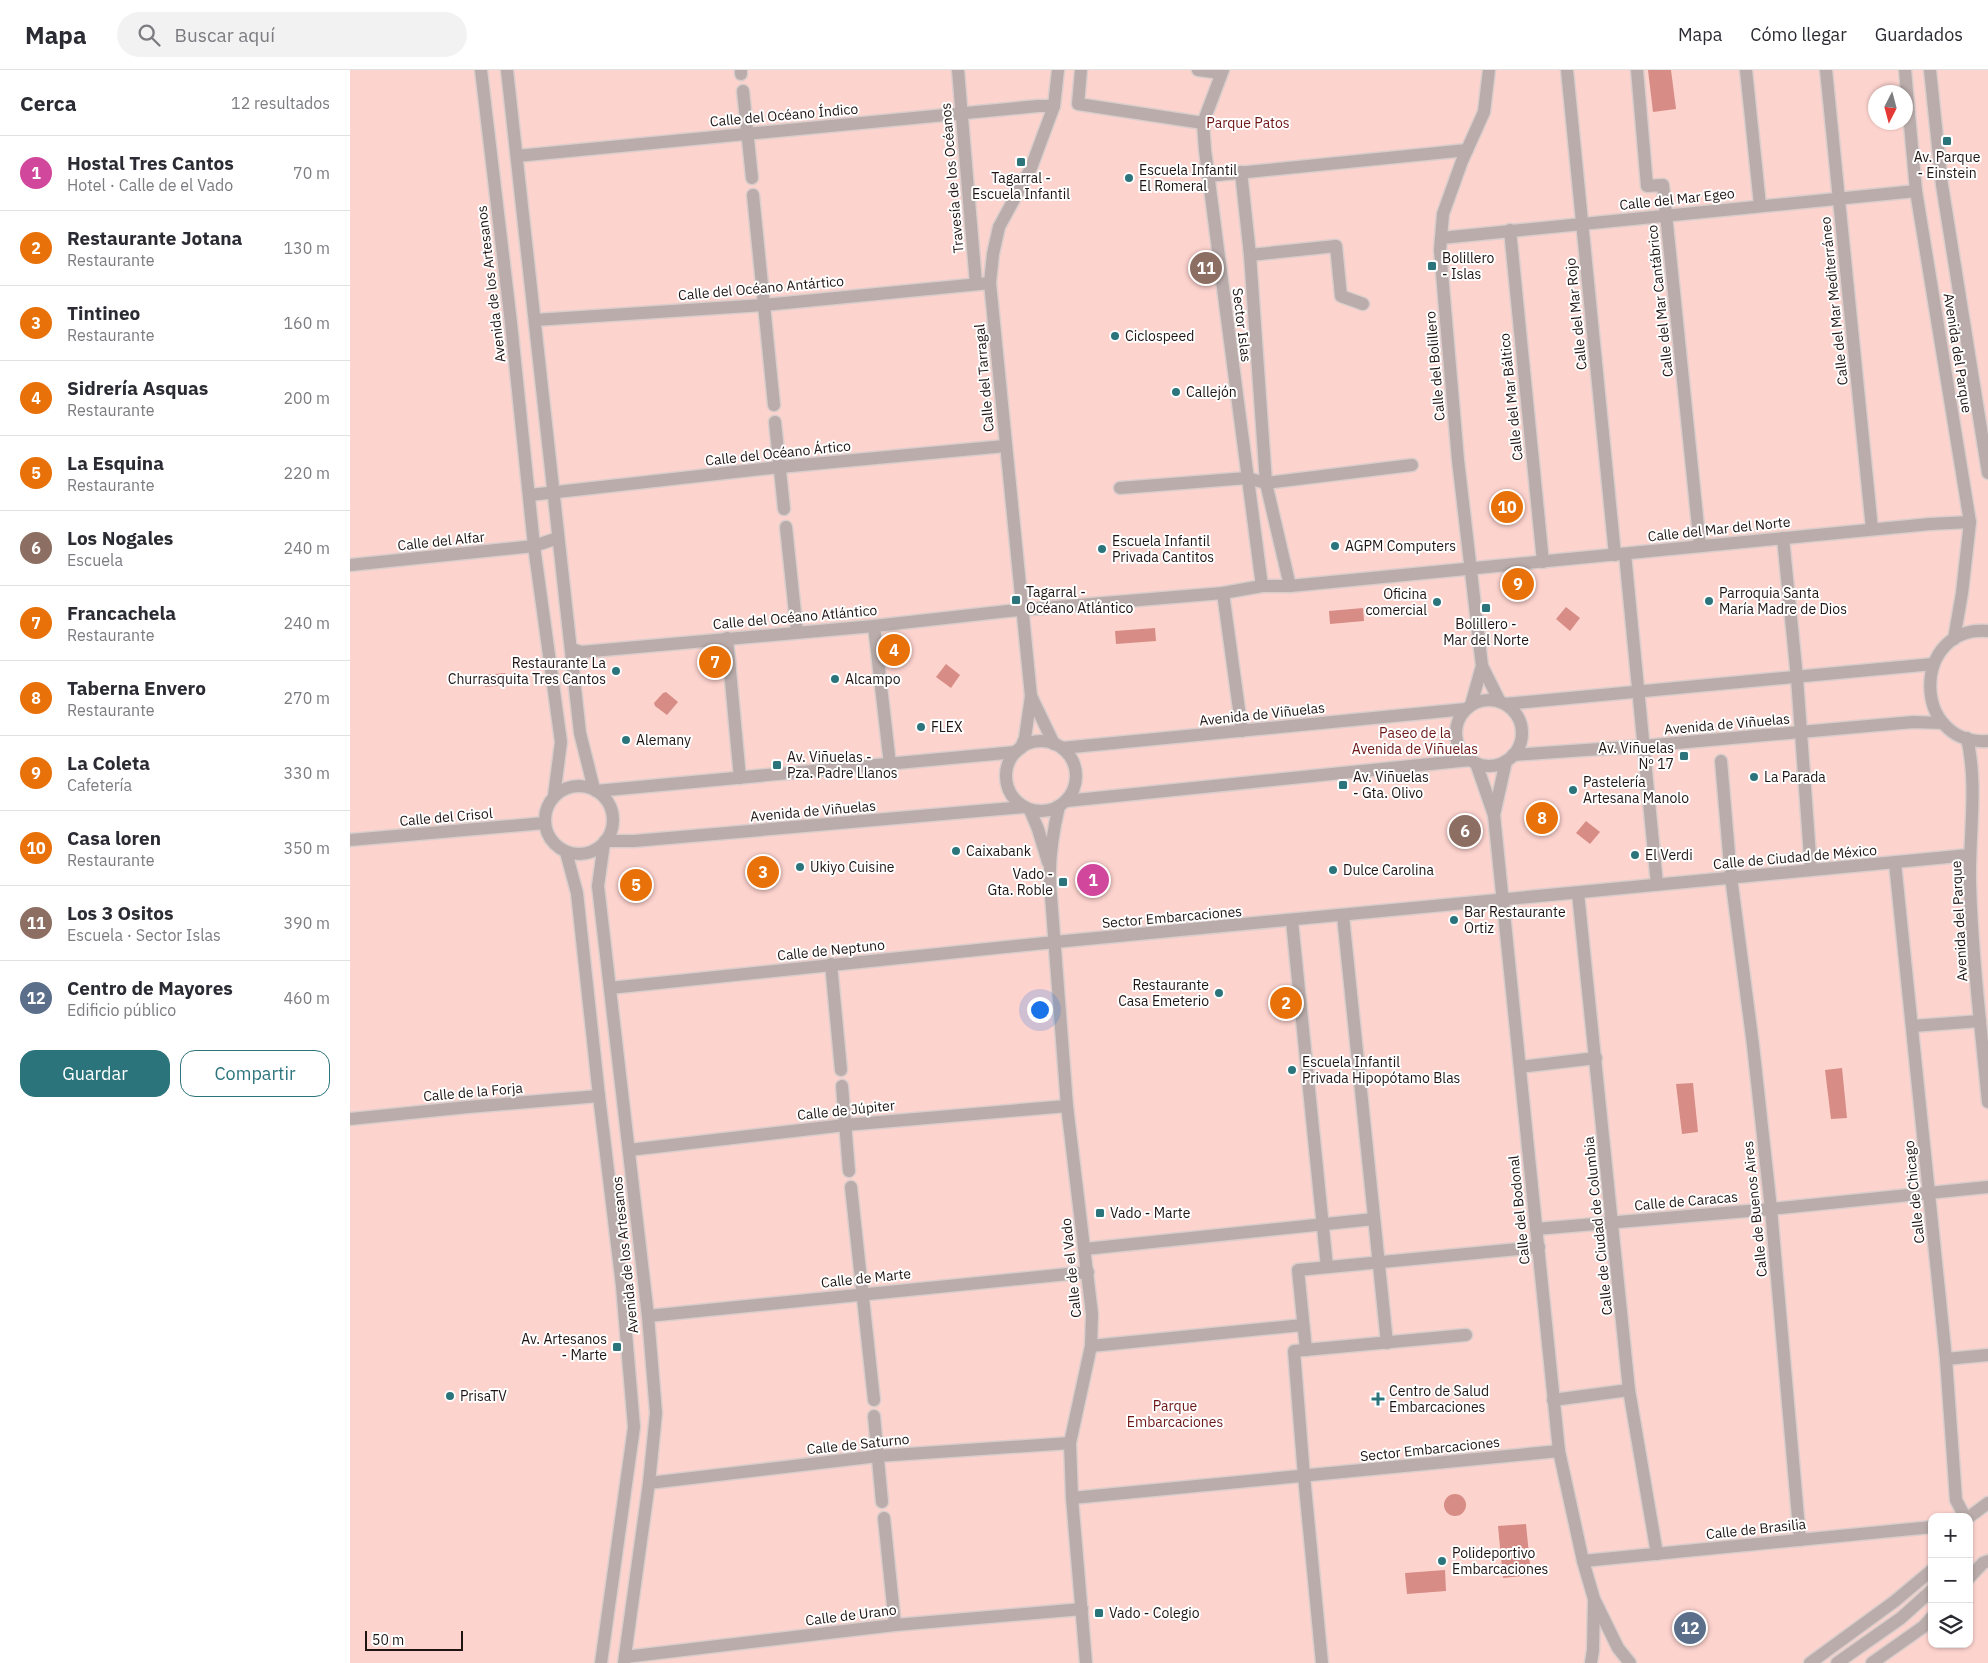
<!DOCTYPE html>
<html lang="es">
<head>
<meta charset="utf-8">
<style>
  :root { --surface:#fff; --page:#f2f2f3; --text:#2b2b33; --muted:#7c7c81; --line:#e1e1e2; --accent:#2b747c }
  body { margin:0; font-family:"IBM Plex Sans",sans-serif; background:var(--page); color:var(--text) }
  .controls { position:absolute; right:15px; bottom:15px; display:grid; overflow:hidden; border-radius:10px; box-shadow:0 1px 4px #0004 }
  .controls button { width:45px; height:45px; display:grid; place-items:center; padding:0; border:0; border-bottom:1px solid var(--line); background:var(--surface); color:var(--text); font:25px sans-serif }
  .compass { position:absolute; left:1518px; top:15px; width:45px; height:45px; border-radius:50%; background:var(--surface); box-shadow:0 1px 4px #0004; rotate:186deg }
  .scale { position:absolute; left:15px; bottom:12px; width:98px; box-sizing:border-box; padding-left:5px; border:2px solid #201513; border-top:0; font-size:14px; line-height:18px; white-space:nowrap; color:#201513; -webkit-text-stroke:4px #fff; paint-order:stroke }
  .you { position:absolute; left:689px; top:939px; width:18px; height:18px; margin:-12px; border:4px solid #fff; border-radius:50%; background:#1a73e8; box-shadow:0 0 0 8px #1a73e833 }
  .badge { display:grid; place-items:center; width:32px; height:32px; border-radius:50%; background:var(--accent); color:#fff; font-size:16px; font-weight:700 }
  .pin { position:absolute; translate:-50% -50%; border:2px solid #fff; box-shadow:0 1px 5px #0006 }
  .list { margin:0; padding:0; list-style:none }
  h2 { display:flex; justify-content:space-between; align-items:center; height:65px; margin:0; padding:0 20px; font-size:21px }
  h2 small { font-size:16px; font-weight:400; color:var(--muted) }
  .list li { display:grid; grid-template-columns:32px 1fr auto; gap:15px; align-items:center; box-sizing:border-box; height:75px; padding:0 20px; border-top:1px solid var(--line) }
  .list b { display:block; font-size:19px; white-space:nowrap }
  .list p { margin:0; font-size:16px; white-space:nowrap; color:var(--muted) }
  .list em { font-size:16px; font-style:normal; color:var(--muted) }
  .actions { display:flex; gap:10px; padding:15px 20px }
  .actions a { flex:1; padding:11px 0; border:1px solid var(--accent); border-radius:15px; text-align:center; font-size:18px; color:var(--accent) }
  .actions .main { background:var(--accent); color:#fff }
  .icon { flex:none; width:28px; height:28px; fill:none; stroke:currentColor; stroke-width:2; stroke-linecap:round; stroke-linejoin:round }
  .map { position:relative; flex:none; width:1638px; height:1593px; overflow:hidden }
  header { display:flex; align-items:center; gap:30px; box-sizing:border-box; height:70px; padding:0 25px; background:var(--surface); border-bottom:1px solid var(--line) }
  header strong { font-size:24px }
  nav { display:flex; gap:28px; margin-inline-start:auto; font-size:18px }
  .search { width:350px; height:45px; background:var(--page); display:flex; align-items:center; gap:12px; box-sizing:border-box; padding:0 18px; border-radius:28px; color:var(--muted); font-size:19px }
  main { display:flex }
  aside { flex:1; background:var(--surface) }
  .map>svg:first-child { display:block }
  .green { fill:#fdd3ce; fill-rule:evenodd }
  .water { fill:#d78c85 }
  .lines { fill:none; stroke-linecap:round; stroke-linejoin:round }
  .street-casing { stroke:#dacecc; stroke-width:15 }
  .street { stroke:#baacaa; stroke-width:12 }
  .poi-dot { fill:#2b747c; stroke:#fff; stroke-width:2 }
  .labels { text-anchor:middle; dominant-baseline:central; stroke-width:4; stroke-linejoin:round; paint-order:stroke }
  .street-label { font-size:14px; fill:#201513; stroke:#fff }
  .park-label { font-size:14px; fill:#6e1516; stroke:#fff }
  .poi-label { font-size:14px; fill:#201513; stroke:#fff; text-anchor:start }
</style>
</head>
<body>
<header>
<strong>Mapa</strong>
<div class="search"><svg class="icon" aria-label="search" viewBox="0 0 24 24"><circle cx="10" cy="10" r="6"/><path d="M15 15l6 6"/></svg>Buscar aquí</div>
<nav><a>Mapa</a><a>Cómo llegar</a><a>Guardados</a></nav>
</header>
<main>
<aside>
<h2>Cerca<small>12 resultados</small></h2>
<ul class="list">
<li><span class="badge" style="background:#d1479c">1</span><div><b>Hostal Tres Cantos</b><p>Hotel · Calle de el Vado</p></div><em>70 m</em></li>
<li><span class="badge" style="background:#e8710a">2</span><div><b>Restaurante Jotana</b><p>Restaurante</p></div><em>130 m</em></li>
<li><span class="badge" style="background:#e8710a">3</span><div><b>Tintineo</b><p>Restaurante</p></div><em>160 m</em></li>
<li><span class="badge" style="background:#e8710a">4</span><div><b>Sidrería Asquas</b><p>Restaurante</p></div><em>200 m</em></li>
<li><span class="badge" style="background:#e8710a">5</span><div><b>La Esquina</b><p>Restaurante</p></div><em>220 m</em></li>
<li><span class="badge" style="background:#8d6e63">6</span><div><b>Los Nogales</b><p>Escuela</p></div><em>240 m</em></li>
<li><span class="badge" style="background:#e8710a">7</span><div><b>Francachela</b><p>Restaurante</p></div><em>240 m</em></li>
<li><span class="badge" style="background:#e8710a">8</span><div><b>Taberna Envero</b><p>Restaurante</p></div><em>270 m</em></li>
<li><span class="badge" style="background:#e8710a">9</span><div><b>La Coleta</b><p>Cafetería</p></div><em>330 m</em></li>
<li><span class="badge" style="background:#e8710a">10</span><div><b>Casa loren</b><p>Restaurante</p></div><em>350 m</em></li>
<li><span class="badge" style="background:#8d6e63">11</span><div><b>Los 3 Ositos</b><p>Escuela · Sector Islas</p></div><em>390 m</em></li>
<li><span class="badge" style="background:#5c6f8a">12</span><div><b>Centro de Mayores</b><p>Edificio público</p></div><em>460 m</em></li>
</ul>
<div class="actions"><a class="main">Guardar</a><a>Compartir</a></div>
</aside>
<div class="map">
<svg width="1638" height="1593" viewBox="0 0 1638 1593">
  <rect width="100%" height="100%" fill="#fef1ef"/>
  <path class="green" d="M0 0H1638V1593H0ZM1526 22H1556V52H1526ZM1582 1447H1619V1574H1582Z"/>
  <g class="water">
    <path d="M1298 0H1321L1326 39 1303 42Z"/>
    <path d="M1216 537 1230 548 1220 561 1206 549Z"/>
    <path d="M1013 538 1014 551 980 554 979 541Z"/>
    <path d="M805 558 806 571 766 574 765 561Z"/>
    <path d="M596 594 610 605 601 618 586 607Z"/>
    <path d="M155 603 156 615 135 617 134 605Z"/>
    <path d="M316 622 328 632 317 645 305 636 304 633 313 623Z"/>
    <path d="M1236 751 1250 762 1240 774 1226 763Z"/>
    <path d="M1492 998 1497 1048 1481 1049 1475 1000Z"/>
    <path d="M1343 1013 1348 1062 1332 1064 1326 1014Z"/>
    <circle cx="1105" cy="1435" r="11"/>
    <path d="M1176 1454 1181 1505 1153 1508 1148 1456Z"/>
    <path d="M1095 1500 1096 1521 1057 1524 1055 1503Z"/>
  </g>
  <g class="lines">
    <g class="street-casing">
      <g id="street">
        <path d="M131 0 161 253 184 476 211 672 204 726"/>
        <path d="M157 0 230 663 244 719"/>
        <path d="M391 0V4"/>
        <path d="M608 0 626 214"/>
        <path d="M731 0 728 34 853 53"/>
        <path d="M848 0 871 3"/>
        <path d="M873 0 853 53 855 80 912 516"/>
        <path d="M1139 0 1134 42 1112 91 1093 144 1090 180 1108 390 1132 596 1150 632"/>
        <path d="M1217 0 1265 485"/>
        <path d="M1287 0 1297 116 1313 115 1350 476"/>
        <path d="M1396 0 1410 135"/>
        <path d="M1476 0 1522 459"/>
        <path d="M1555 0 1566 121 1620 452 1612 523 1604 569"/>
        <path d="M1580 0 1592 115 1638 403"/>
        <path d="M393 21 402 108"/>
        <path d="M167 86 688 36H704"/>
        <path d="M891 102 900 185 916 413 940 516"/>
        <path d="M858 106 1117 80"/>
        <path d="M403 125 424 335"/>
        <path d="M1160 160 1193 492"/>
        <path d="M1091 168 1566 121"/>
        <path d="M900 185 986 176 991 226 1013 234"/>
        <path d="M185 250 414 235 640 213"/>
        <path d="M425 352 434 439"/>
        <path d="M770 418 897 408 916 413 1062 395"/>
        <path d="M180 425 430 397 655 376"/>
        <path d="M436 457 447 562"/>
        <path d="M1433 468 1447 608 1461 800"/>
        <path d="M1275 484 1307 814"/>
        <path d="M0 495 184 476 208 468"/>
        <path d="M873 523 892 661"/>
        <path d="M524 556 540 694"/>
        <path d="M1638 561C1561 555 1561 676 1638 671"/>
        <path d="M377 568 390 708"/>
        <path d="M222 579 231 582 524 556 658 541 873 523 912 516H940L1580 454 1620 452"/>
        <path d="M681 626 704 674"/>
        <circle cx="1139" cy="663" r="33"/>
        <path d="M1155 634 1583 594"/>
        <path d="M1121 635 1132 596"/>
        <path d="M1617 668C1628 715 1619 764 1620 812 1622 885 1631 959 1638 1032"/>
        <circle cx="691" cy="706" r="35"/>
        <path d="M671 678 675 668 681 626 640 213 643 184 649 157 681 98 704 36 708 0"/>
        <path d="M712 678 1116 639"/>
        <path d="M1163 685 1293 676 1563 652 1593 653"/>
        <path d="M1371 691 1381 807 1403 975 1421 1139 1450 1470"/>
        <path d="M1126 693 1144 745 1209 1381 1233 1491 1244 1529 1268 1578 1280 1593"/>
        <circle cx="229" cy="750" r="34"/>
        <path d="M246 721 666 682"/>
        <path d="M716 731 1120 690"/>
        <path d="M709 736C703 761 699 787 700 813L717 1036 742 1244 741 1276 720 1373 722 1428 736 1593"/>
        <path d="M680 740 688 759 698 792"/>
        <path d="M1144 745 1156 691"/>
        <path d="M0 770 194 753"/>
        <path d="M255 771H284L674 737"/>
        <path d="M254 773 248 816 298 1246 306 1343 299 1413 274 1593"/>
        <path d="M216 782 227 823 249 1026 272 1216 284 1357 251 1593"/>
        <path d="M1545 793 1596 1289 1606 1430 1615 1447"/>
        <path d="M1228 823 1279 1320 1307 1484"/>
        <path d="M993 846 1037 1273"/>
        <path d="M942 851 977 1197"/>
        <path d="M481 894 491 1000"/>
        <path d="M260 918 705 872 1619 785"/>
        <path d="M1563 956 1630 951"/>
        <path d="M1170 997 1246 988"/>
        <path d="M492 1016 499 1101"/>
        <path d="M0 1049 118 1037 249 1026"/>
        <path d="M279 1080 495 1055 717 1036"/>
        <path d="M501 1117 524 1330"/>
        <path d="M1186 1159 1421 1139 1638 1117"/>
        <path d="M735 1179 1024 1149"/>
        <path d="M298 1246 738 1202"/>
        <path d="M741 1276 953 1255"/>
        <path d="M956 1280 948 1200 1189 1177"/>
        <path d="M1596 1289 1638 1285"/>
        <path d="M1203 1330 1279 1320"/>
        <path d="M524 1346 532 1432"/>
        <path d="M299 1413 528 1386 720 1373"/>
        <path d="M722 1428 1209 1381"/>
        <path d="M1619 1447 1638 1433"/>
        <path d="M534 1448 545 1555"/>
        <path d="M1233 1491 1582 1457"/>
        <path d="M1619 1508 1633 1493 1638 1491"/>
        <path d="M275 1587 545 1555 732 1539"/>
        <path d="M972 1593 954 1406 944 1281 1116 1265"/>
        <path d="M1241 1593 1243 1580 1244 1531"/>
        <path d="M1460 1593 1545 1531 1582 1500"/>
        <path d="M1487 1593 1551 1548 1582 1520"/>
        <path d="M1522 1593 1573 1557 1582 1547"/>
      </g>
    </g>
    <use href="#street" class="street"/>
  </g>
  <g class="poi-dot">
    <rect x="1592" y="66" width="10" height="10" rx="2.5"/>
    <rect x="666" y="87" width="10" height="10" rx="2.5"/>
    <circle cx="779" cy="108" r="5"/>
    <rect x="1077" y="191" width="10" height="10" rx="2.5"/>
    <circle cx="765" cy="266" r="5"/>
    <circle cx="826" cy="322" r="5"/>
    <circle cx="985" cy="476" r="5"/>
    <circle cx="752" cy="479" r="5"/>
    <rect x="661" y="525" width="10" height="10" rx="2.5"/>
    <circle cx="1359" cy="531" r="5"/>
    <circle cx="1087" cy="532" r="5"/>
    <rect x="1131" y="533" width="10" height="10" rx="2.5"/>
    <circle cx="266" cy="601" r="5"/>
    <circle cx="485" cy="609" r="5"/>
    <circle cx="571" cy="657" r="5"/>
    <circle cx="276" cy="670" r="5"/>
    <rect x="1329" y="681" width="10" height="10" rx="2.5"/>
    <rect x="422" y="690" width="10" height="10" rx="2.5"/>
    <circle cx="1404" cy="707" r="5"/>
    <rect x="988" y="710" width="10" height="10" rx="2.5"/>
    <circle cx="1223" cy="720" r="5"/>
    <circle cx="606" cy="781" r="5"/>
    <circle cx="1285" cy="785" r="5"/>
    <circle cx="450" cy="797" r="5"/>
    <circle cx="983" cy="800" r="5"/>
    <rect x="708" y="807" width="10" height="10" rx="2.5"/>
    <circle cx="1104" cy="850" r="5"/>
    <circle cx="869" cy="923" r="5"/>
    <circle cx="942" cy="1000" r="5"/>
    <rect x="745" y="1138" width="10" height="10" rx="2.5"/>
    <rect x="262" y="1272" width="10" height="10" rx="2.5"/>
    <circle cx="100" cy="1326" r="5"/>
    <path d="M1025.5 1321.5h5v5h5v5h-5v5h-5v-5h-5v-5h5z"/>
    <circle cx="1092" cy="1491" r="5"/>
    <rect x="744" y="1538" width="10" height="10" rx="2.5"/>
  </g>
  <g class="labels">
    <g class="street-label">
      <text transform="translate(434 45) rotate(-5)">Calle del Océano Índico</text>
      <text transform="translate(602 108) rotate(-95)">Travesía de los Océanos</text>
      <text transform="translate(1327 129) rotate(-6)">Calle del Mar Egeo</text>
      <text transform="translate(141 214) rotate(-97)">Avenida de los Artesanos</text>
      <text transform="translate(411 218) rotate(-5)">Calle del Océano Antártico</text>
      <text transform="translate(1310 231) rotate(-96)">Calle del Mar Cantábrico</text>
      <text transform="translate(1484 231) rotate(-96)">Calle del Mar Mediterráneo</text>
      <text transform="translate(1226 244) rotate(-96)">Calle del Mar Rojo</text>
      <text transform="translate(892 255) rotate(83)">Sector Islas</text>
      <text transform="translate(1608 283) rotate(81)">Avenida del Parque</text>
      <text transform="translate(1085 296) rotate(-95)">Calle del Bolillero</text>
      <text transform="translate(634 308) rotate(-95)">Calle del Tarragal</text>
      <text transform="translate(1161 327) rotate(-96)">Calle del Mar Báltico</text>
      <text transform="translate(428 383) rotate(-6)">Calle del Océano Ártico</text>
      <text transform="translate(1369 459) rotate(-6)">Calle del Mar del Norte</text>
      <text transform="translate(91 471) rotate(-6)">Calle del Alfar</text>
      <text transform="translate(445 547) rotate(-5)">Calle del Océano Atlántico</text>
      <text transform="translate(912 644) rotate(-6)">Avenida de Viñuelas</text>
      <text transform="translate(1377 654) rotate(-5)">Avenida de Viñuelas</text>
      <text transform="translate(463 741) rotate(-5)">Avenida de Viñuelas</text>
      <text transform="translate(96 747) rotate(-5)">Calle del Crisol</text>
      <text transform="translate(1445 787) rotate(-5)">Calle de Ciudad de México</text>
      <text transform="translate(822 847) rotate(-5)">Sector Embarcaciones</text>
      <text transform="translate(1609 851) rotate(-93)">Avenida del Parque</text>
      <text transform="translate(481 880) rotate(-6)">Calle de Neptuno</text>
      <text transform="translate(123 1022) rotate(-5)">Calle de la Forja</text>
      <text transform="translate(496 1040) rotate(-6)">Calle de Júpiter</text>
      <text transform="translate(1564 1122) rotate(-96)">Calle de Chicago</text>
      <text transform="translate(1336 1131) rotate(-5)">Calle de Caracas</text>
      <text transform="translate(1405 1139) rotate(-96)">Calle de Buenos Aires</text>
      <text transform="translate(1169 1140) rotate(-96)">Calle del Bodonal</text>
      <text transform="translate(1248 1156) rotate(-96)">Calle de Ciudad de Columbia</text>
      <text transform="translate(275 1185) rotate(-96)">Avenida de los Artesanos</text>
      <text transform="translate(721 1198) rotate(-96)">Calle de el Vado</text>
      <text transform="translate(516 1208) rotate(-6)">Calle de Marte</text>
      <text transform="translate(508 1374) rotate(-6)">Calle de Saturno</text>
      <text transform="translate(1080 1379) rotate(-6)">Sector Embarcaciones</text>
      <text transform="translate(1406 1459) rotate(-6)">Calle de Brasilia</text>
      <text transform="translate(501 1545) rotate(-7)">Calle de Urano</text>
    </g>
    <g class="park-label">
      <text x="898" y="53">Parque Patos</text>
      <text x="1065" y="663">Paseo de la<tspan x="1065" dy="16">Avenida de Viñuelas</tspan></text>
      <text x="825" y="1336">Parque<tspan x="825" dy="16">Embarcaciones</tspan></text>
    </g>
    <g class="poi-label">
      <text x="1597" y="87" text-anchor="middle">Av. Parque<tspan x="1597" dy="16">- Einstein</tspan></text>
      <text x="789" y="100">Escuela Infantil<tspan x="789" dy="16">El Romeral</tspan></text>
      <text x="671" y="108" text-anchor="middle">Tagarral -<tspan x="671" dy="16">Escuela Infantil</tspan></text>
      <text x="1092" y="188">Bolillero<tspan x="1092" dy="16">- Islas</tspan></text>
      <text x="775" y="266">Ciclospeed</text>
      <text x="836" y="322">Callejón</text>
      <text x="762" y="471">Escuela Infantil<tspan x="762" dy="16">Privada Cantitos</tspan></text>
      <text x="995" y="476">AGPM Computers</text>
      <text x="676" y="522">Tagarral -<tspan x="676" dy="16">Océano Atlántico</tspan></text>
      <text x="1369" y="523">Parroquia Santa<tspan x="1369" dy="16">María Madre de Dios</tspan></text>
      <text x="1077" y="524" text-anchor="end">Oficina<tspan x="1077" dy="16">comercial</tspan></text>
      <text x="1136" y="554" text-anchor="middle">Bolillero -<tspan x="1136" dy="16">Mar del Norte</tspan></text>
      <text x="256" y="593" text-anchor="end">Restaurante La<tspan x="256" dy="16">Churrasquita Tres Cantos</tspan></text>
      <text x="495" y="609">Alcampo</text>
      <text x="581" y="657">FLEX</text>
      <text x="286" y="670">Alemany</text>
      <text x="1324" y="678" text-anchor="end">Av. Viñuelas<tspan x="1324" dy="16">Nº 17</tspan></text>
      <text x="437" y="687">Av. Viñuelas -<tspan x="437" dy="16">Pza. Padre Llanos</tspan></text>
      <text x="1003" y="707">Av. Viñuelas<tspan x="1003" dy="16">- Gta. Olivo</tspan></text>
      <text x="1414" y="707">La Parada</text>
      <text x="1233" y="712">Pastelería<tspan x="1233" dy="16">Artesana Manolo</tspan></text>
      <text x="616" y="781">Caixabank</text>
      <text x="1295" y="785">El Verdi</text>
      <text x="460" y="797">Ukiyo Cuisine</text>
      <text x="993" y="800">Dulce Carolina</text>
      <text x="703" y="804" text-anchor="end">Vado -<tspan x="703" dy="16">Gta. Roble</tspan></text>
      <text x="1114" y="842">Bar Restaurante<tspan x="1114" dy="16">Ortiz</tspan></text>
      <text x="859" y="915" text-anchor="end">Restaurante<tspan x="859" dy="16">Casa Emeterio</tspan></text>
      <text x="952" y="992">Escuela Infantil<tspan x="952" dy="16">Privada Hipopótamo Blas</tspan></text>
      <text x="760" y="1143">Vado - Marte</text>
      <text x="257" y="1269" text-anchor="end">Av. Artesanos<tspan x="257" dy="16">- Marte</tspan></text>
      <text x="1039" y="1321">Centro de Salud<tspan x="1039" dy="16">Embarcaciones</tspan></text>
      <text x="110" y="1326">PrisaTV</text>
      <text x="1102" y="1483">Polideportivo<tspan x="1102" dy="16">Embarcaciones</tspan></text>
      <text x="759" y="1543">Vado - Colegio</text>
    </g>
  </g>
</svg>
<div class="controls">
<button>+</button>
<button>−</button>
<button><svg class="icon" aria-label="layers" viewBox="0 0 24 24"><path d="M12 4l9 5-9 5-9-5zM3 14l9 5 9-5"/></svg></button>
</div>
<svg class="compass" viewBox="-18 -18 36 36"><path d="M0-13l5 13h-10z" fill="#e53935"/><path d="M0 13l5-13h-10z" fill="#7c7c81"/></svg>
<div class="scale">50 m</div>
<div class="you"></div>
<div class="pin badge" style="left:743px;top:810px;background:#d1479c">1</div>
<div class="pin badge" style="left:936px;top:933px;background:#e8710a">2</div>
<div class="pin badge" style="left:413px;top:802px;background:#e8710a">3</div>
<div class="pin badge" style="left:544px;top:580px;background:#e8710a">4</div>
<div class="pin badge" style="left:286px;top:815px;background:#e8710a">5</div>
<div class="pin badge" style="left:1115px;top:761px;background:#8d6e63">6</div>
<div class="pin badge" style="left:365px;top:592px;background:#e8710a">7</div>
<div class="pin badge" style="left:1192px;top:748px;background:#e8710a">8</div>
<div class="pin badge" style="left:1168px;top:514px;background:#e8710a">9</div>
<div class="pin badge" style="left:1157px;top:437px;background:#e8710a">10</div>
<div class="pin badge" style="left:856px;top:198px;background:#8d6e63">11</div>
<div class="pin badge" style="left:1340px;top:1558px;background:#5c6f8a">12</div>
</div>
</main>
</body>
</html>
